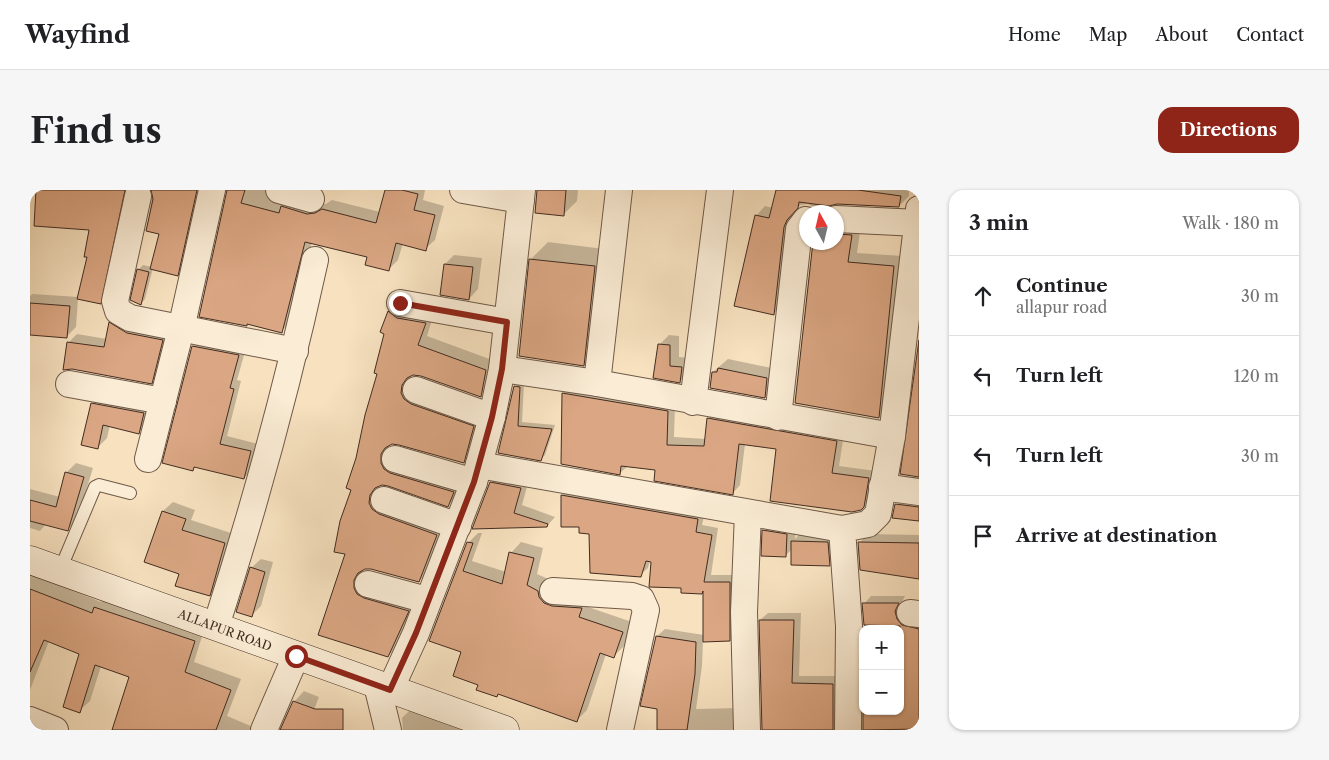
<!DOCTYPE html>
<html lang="en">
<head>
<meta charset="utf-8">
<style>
  :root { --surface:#fff; --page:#f6f6f6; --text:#202124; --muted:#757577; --line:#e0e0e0; --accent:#8f2418 }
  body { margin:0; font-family:"Libre Caslon Text",serif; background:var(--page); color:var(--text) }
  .controls { position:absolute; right:15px; bottom:15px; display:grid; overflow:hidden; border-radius:10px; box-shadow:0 1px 4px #0004 }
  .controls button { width:45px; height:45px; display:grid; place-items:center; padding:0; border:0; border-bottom:1px solid var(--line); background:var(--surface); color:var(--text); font:25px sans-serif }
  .compass { position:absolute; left:769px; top:15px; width:45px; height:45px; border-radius:50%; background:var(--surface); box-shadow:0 1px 4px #0004; rotate:352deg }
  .stop { position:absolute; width:15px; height:15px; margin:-11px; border:4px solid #8f2418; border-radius:50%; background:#fff }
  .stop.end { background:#8f2418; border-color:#fff; box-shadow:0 1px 5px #0008 }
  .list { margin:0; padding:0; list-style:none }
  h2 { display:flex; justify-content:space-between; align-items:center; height:65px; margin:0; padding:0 20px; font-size:21px }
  h2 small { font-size:16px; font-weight:400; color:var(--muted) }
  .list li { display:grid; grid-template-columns:32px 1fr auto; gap:15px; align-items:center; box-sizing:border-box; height:80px; padding:0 20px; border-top:1px solid var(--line) }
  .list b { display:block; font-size:19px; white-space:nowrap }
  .list p { margin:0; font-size:16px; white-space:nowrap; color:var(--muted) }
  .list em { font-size:16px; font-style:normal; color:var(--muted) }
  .icon { flex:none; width:28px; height:28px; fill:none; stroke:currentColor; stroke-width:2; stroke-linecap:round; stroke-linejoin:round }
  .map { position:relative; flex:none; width:889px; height:540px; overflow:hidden; border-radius:15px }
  header { display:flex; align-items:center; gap:30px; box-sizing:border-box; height:70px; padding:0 25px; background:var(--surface); border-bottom:1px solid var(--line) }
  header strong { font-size:24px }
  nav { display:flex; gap:28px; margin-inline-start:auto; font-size:18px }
  .intro { display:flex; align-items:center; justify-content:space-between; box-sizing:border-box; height:120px; padding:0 30px }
  h1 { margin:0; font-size:35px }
  .button { padding:12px 22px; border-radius:15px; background:var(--accent); color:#fff; font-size:18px; font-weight:700 }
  main { display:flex; gap:30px; padding:0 30px }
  aside { flex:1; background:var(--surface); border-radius:15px; box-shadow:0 1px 4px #0004 }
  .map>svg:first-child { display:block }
  .shadow { fill:#0003 }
  .building { fill:#daa683; stroke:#422c20 }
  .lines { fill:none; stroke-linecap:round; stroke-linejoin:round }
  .lane-casing { stroke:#6f5948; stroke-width:14 }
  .street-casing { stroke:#6f5948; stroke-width:28 }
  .secondary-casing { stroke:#422c20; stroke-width:29 }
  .lane { stroke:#faecd5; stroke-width:12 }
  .street { stroke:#faecd5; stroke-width:26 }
  .secondary { stroke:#faecd5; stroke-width:28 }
  .route { stroke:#8f2418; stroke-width:6 }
  .labels { text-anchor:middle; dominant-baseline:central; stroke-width:4; stroke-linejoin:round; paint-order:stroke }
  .street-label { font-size:12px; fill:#422c20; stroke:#faecd5 }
</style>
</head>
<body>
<header>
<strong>Wayfind</strong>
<nav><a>Home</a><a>Map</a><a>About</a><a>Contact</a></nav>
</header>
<div class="intro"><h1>Find us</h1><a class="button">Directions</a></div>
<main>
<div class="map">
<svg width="889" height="540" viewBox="0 0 889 540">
  <rect width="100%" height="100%" fill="#f7e1bf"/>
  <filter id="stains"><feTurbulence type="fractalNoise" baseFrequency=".004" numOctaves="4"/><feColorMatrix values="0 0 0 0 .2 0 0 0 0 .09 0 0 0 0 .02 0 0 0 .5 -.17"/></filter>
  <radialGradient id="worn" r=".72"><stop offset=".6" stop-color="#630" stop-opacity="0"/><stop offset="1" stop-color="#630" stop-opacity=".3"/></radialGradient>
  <g class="shadow">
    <path d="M7 0H101L80 103 70 113 48 108 46 137 37 146 0 143V106L2 104 49 107 58 66 60 39Z"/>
    <path d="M123 0H173L157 75 147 84 123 78 115 109 111 114 108 80 113 75 122 77 131 43 117 40Z"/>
    <path d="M198 0H247L287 14H296L302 10 350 22 356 0H395L393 10 414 16 405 50 395 59 373 53 368 70 359 79 339 66 282 52 261 132 251 141Z"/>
    <path d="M507 0H548L547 11 533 25 506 22Z"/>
    <path d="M747 0H879V6L869 16 802 14 801 22H790L786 18 778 14 770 15 763 26 754 114 744 123 726 26 735 16 743 18Z"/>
    <path d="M806 31 831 35 827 63 873 66 858 217 849 227 806 52Z"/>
    <path d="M518 52 582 60 570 158 553 175 490 165 501 69Z"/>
    <path d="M424 65 452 68 448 99 439 109 415 74Z"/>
    <path d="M368 113 404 124 397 146 465 171 459 197 450 206 391 185H380V194L452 228 442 263 433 272 369 253 359 254V264L432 293 427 306 418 315 359 295H349L348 304 416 336 398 382 389 391 342 378 332 379V389L387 412 367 457 358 466 289 444 317 363 323 299 327 269 349 183 356 143 352 142 359 122Z"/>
    <path d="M88 125 140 142 130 184 121 192 38 153 47 144 77 149 80 133Z"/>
    <path d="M639 145 649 146V167L661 168 659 182 650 191 625 187 629 155Z"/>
    <path d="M171 149 216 158 207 190 211 191 197 246 228 254 222 280 214 288 166 276 163 280V156Z"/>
    <path d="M698 169 746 179 744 197 735 207 683 182Z"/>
    <path d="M490 192 494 193 492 232 525 235 515 265 511 269 469 262 485 197Z"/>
    <path d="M541 196 645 214 644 247 676 249 678 229 686 221 814 244 809 276 846 281 841 308 830 319 749 259 715 254 710 295 703 303 626 279 598 276 590 283 533 203Z"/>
    <path d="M72 204 123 214 118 233 109 242 80 235 77 248 67 258 62 214Z"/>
    <path d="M46 273 63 278 47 330 37 340 16 334 10 341 0 338V299L30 307 36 283Z"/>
    <path d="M469 284 499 289 492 315 525 327 517 336 444 337 461 293Z"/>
    <path d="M539 298 675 322 672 335 688 338 681 385H707V443L699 450H673L672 476 666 519 709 518 712 540H629L627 446 635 439 674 445V400L672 402 653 396 620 370 618 378 610 385 550 335 532 336V305Z"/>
    <path d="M875 306 889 307V330L866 315Z"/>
    <path d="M143 312 165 320 161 330 204 344 189 396 179 405 150 383 116 371 133 321Z"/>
    <path d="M743 331 766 335 765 349 771 342 807 343 808 365 799 374 762 359 756 365 734 341Z"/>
    <path d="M448 343H452L442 371 476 382 481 363 491 352 513 358 507 384 561 408 558 417 602 432 594 456 584 466 576 464 557 520 547 530 470 503 467 505 450 494 432 461 400 451 438 353Z"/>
    <path d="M838 344 889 345V388L829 353Z"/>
    <path d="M231 369 243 372 231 416 222 425 221 378Z"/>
    <path d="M0 383 71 412 75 407 174 440 164 472 211 489 197 526 230 540H90L101 486 71 476 60 511 49 521 51 463 19 451 0 500Z"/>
    <path d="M841 406H875L872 412 874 422 889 431V540H834V521H870V439H834V414Z"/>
    <path d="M738 423H771L769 486H811L813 540H733L730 430Z"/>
    <path d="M274 501 289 507 276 540H252L264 512Z"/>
    <path d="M381 519 466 540H373L372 528Z"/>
  </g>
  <g class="building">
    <path d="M6 0H95L71 114 47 109 57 67H54L59 40 4 36Z"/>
    <path d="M121 0H167L148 86 120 79 129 44 116 41 123 9Z"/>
    <path d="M197 0H215L211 13 249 23 251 16 277 24 285 23 292 19 346 33 355 0H372L388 4 384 20 405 25 396 61 366 53 359 81 335 75 337 67 275 52 252 143 217 134V136L169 127Z"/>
    <path d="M507 0H536L534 26 505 23Z"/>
    <path d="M746 0H828L871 6 869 17 807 14 799 16 769 12 768 18 757 30 754 37 744 125 704 116 725 25 739 28Z"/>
    <path d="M806 44 822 45 818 72 864 76 849 228 765 213 783 52H806Z"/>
    <path d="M499 69 565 76 554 176 489 166Z"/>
    <path d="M414 74 443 77 439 110 410 105Z"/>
    <path d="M107 79 119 82 111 115 100 110Z"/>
    <path d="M0 113 40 116 37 148 0 145Z"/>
    <path d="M358 121 367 128 396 133 388 155 456 180 451 207 391 186 383 185 377 188 372 195 371 203 374 209 381 214 444 236 434 273 369 255 362 254 355 258 351 264V273L354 279 360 283 424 302 418 317 358 296 352 295 345 298 340 305 339 313 342 319 349 324 407 345 389 392 341 379H335L328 383 324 390V398L327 404 334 408 379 421 358 467 288 445 315 364 304 362 310 331 321 300 316 298 326 268 335 225 347 184 344 183 354 144 350 142Z"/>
    <path d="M79 132 97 143 133 150 122 194 42 179 33 180 37 152 74 157Z"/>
    <path d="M889 150V287L870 284Z"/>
    <path d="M628 154 640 155V176L652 177 650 193 623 188Z"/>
    <path d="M162 156 209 165 200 198 204 199 190 254 221 261 214 289 164 277 163 281 132 273Z"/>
    <path d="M688 178 737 188 735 208 680 198 682 182H687Z"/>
    <path d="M484 196 490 197 488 236 522 239 511 271 468 263Z"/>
    <path d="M532 203 638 221 637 255 674 256 677 228 807 251 802 283 839 288 834 317 831 320 822 322 740 311 746 259 709 254 703 305 624 291 625 280 591 276 590 285 531 274Z"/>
    <path d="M61 213 114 223 109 244 73 235 68 259 51 255Z"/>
    <path d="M35 282 54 287 38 341 0 331V310L26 317Z"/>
    <path d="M460 292 491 298 484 323 518 334 517 337 442 339Z"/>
    <path d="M531 305 668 329 666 342 682 345 674 392H700V451L673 452V401L672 404 651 403V398L619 397 621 372 616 371 611 387 560 383 559 344 549 343V337H531Z"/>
    <path d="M865 314 889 317V331L862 328Z"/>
    <path d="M132 321 156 329 152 340 195 353 180 406 145 396 149 384 114 372Z"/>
    <path d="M732 340 757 344 756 367 731 366Z"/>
    <path d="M761 351 798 352 800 376 761 375Z"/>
    <path d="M437 352 443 353 433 381 472 394 479 362 504 368 497 395 508 401 509 407 514 413 522 416 552 418 549 427 593 442 584 468 570 463 547 532 468 504 467 507 446 500 448 495 423 486 431 462 399 451Z"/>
    <path d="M828 352 889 353V389L830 380Z"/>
    <path d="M220 377 235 382 222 427 206 422Z"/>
    <path d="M0 399 62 423 64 417 165 451 155 482 201 500 186 540H82L99 487 65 475 50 523 33 517 49 464 14 450 0 482Z"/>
    <path d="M832 413H869L865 421 867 429 872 435 889 439V539L833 540V521H870V436L834 435Z"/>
    <path d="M729 430H764L762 493 803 494V540H732Z"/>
    <path d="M626 446 666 452 665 484 657 540H627V519L610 516Z"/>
    <path d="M263 511 285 519H313V540H250Z"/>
  </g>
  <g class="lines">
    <g class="lane-casing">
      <path id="lane" d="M30 380 65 297 69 295 100 303"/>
    </g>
    <g class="street-casing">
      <g id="street">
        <path d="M249 0 281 9"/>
        <path d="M433 0 491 10"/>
        <path d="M108 6 85 111 88 121 100 128 265 161"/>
        <path d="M806 29 888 33"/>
        <path d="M370 113 477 132"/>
        <path d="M472 179 567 193 862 246"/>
        <path d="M567 193 589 0"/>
        <path d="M39 194 133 211"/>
        <path d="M386 200 462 227"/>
        <path d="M663 212 690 0"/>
        <path d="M748 227 769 39 776 30"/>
        <path d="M118 269 151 139 182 0"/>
        <path d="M365 269 444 292"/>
        <path d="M449 275 812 339"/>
        <path d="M852 297 889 302"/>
        <path d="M354 310 428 336"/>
        <path d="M338 394 397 410"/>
        <path d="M523 401 602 406 611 409 616 420 590 540"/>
        <path d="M880 423 889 424"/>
        <path d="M186 436C225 315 258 194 285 70"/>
        <path d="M347 495 358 540"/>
        <path d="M360 500 386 443 444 292 462 227 472 179 492 0"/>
        <path d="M0 530 25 540"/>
        <path d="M234 540 266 466"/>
        <path d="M717 540 714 422 718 323"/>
        <path d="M818 540 819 436 812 339 838 334 848 324 862 246 889 19"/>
      </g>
    </g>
    <g class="secondary-casing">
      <path id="secondary" d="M0 370 475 540"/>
    </g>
    <use href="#lane" class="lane"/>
    <use href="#street" class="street"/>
    <use href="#secondary" class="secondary"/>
  </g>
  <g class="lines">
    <path class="route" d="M266 466 360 500 386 443 444 292 462 227 472 179 477 132 370 113"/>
  </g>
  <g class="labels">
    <g class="street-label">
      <text transform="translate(195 440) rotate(20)">ALLAPUR ROAD</text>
    </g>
  </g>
  <rect width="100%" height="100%" filter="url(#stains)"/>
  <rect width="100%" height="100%" fill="url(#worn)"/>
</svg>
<div class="controls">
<button>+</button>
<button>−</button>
</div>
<svg class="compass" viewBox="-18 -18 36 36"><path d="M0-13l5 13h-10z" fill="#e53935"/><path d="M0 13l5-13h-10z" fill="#757577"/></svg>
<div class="stop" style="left:266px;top:466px"></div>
<div class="stop end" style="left:370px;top:113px"></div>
</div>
<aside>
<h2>3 min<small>Walk · 180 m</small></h2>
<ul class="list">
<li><svg class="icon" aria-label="ahead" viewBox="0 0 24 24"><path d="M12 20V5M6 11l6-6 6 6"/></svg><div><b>Continue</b><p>allapur road</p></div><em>30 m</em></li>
<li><svg class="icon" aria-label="left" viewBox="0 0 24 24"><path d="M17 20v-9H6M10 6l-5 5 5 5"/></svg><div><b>Turn left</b></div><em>120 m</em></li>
<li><svg class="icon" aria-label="left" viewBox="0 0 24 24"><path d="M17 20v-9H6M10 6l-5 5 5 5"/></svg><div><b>Turn left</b></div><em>30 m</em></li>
<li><svg class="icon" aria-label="arrive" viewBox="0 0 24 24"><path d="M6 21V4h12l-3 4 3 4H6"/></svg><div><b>Arrive at destination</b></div></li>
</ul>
</aside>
</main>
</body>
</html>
